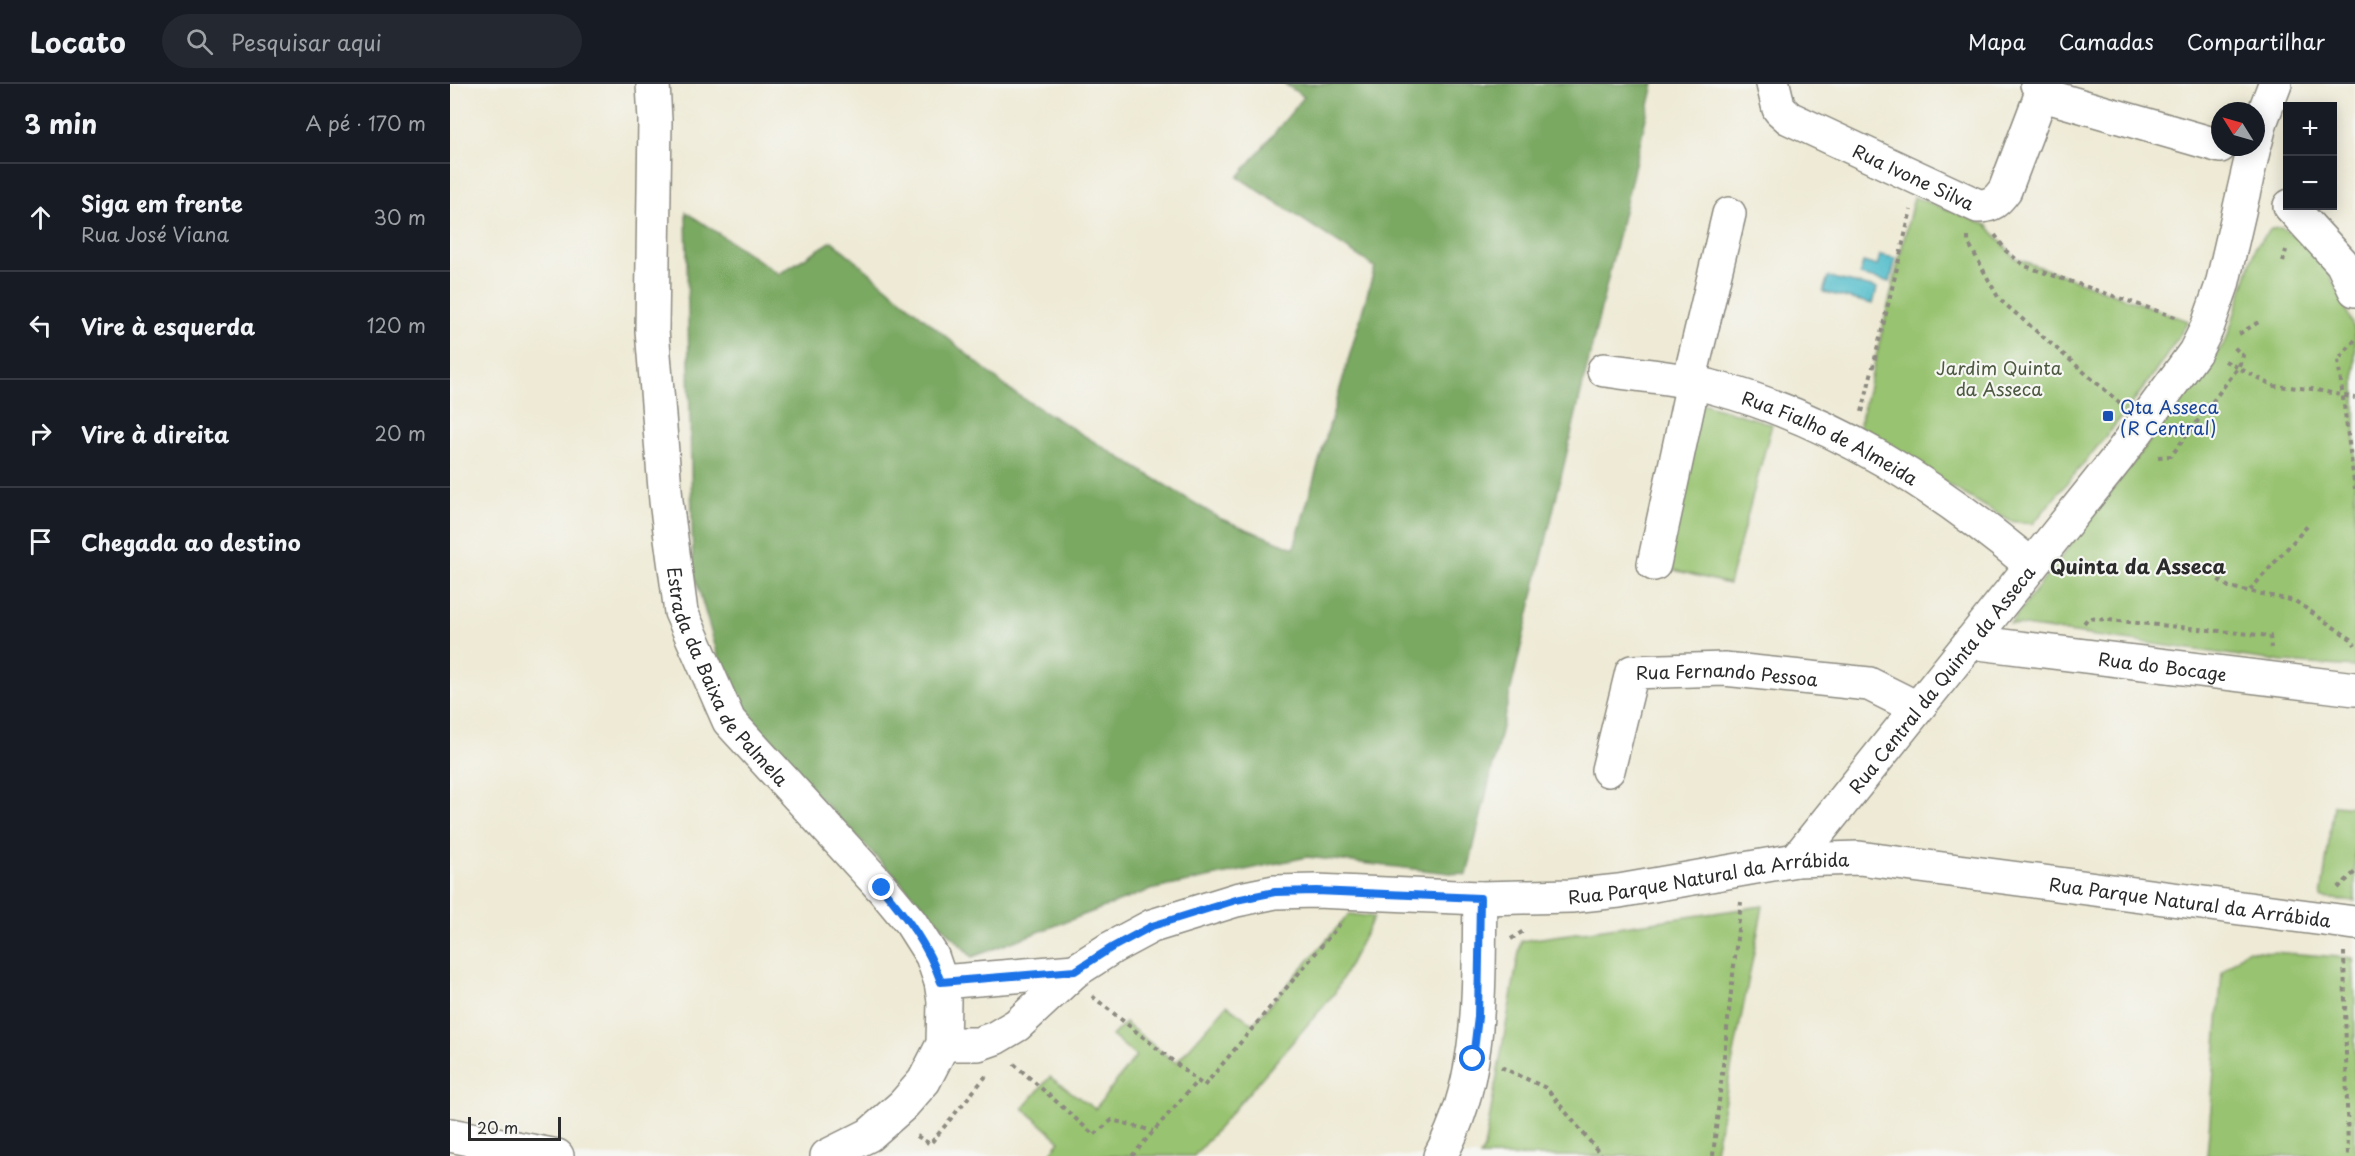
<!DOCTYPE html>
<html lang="pt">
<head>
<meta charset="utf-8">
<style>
  :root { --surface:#171b24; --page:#242831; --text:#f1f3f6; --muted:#9ea1a6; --line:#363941 }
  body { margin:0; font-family:"Playpen Sans",sans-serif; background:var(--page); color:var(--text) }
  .controls { position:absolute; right:18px; top:18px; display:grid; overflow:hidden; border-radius:0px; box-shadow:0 3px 15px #0003 }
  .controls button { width:54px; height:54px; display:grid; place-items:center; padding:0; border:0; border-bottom:2px solid var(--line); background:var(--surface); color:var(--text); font:30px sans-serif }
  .compass { position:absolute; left:1761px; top:18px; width:54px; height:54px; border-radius:50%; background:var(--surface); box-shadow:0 3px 15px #0003; rotate:307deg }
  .scale { position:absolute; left:18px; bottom:15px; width:93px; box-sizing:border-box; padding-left:6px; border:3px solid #2b2b2b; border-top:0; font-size:16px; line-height:21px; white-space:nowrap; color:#2b2b2b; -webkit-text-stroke:4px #f6f6f2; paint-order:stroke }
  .stop { position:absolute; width:18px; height:18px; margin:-14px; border:4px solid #1a73e8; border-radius:50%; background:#fff }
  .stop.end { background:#1a73e8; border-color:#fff; box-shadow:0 2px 6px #0008 }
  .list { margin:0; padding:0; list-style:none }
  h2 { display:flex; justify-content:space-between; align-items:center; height:78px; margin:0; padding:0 24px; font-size:26px }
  h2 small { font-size:20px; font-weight:400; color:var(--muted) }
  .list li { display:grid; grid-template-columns:39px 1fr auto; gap:18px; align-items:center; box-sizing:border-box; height:108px; padding:0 24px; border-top:2px solid var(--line) }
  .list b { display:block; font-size:22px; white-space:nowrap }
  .list p { margin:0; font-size:20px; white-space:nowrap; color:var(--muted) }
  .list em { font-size:20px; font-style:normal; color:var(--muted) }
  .icon { flex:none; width:33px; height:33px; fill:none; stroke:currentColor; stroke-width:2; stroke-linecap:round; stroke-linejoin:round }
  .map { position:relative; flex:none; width:1905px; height:1072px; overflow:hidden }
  header { display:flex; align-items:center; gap:36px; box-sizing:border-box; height:84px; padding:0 30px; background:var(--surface); border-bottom:2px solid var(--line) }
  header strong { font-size:28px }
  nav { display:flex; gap:33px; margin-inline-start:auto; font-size:21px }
  .search { width:420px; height:54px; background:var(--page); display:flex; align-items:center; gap:15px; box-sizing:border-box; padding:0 21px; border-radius:33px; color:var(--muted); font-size:22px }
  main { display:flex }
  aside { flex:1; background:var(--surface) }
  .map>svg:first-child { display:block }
  .green { fill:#98c370; stroke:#62774e; stroke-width:1.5 }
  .forest { fill:#7aa962; stroke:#526a46; stroke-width:1.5 }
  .water { fill:#4fbcca; stroke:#3d747a; stroke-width:1.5 }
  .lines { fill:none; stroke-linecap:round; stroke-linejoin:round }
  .minor-casing { stroke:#8c8a80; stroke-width:36 }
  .tertiary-casing { stroke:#8c8a80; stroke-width:36 }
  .path { stroke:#8c8a80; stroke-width:4; stroke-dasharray:4.5 4.5; stroke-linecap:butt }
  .minor { stroke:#fff; stroke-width:33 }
  .tertiary { stroke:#fff; stroke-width:33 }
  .route { stroke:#1a73e8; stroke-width:8 }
  .transit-dot { fill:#1a4fb4; stroke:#f6f6f2; stroke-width:2 }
  .labels { text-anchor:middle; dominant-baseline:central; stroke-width:4.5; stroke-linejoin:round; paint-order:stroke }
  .street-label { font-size:18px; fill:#2b2b2b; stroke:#f6f6f2 }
  .park-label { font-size:18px; fill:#4c5940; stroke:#f6f6f2 }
  .transit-label { font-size:18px; fill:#164399; stroke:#f6f6f2; text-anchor:start }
  .neighbourhood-label { font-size:20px; font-weight:bold; fill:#2b2b2b; stroke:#f6f6f2 }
</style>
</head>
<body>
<header>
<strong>Locato</strong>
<div class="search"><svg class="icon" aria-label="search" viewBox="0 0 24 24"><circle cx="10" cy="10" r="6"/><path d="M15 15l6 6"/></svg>Pesquisar aqui</div>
<nav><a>Mapa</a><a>Camadas</a><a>Compartilhar</a></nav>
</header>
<main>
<aside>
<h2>3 min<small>A pé · 170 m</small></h2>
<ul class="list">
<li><svg class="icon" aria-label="ahead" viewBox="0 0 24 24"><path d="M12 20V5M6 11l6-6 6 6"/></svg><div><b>Siga em frente</b><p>Rua José Viana</p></div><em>30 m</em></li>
<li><svg class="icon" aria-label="left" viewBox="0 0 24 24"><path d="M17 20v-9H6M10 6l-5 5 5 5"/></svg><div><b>Vire à esquerda</b></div><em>120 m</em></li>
<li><svg class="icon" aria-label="right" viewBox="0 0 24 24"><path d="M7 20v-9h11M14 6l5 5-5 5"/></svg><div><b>Vire à direita</b></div><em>20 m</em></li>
<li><svg class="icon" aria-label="arrive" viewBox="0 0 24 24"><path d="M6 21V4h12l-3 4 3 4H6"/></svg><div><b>Chegada ao destino</b></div></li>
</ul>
</aside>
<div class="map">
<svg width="1905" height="1072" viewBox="0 0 1905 1072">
  <rect width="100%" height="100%" fill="#f6f6f2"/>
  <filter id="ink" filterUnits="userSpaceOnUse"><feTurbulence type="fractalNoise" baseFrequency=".0167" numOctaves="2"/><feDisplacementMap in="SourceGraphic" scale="12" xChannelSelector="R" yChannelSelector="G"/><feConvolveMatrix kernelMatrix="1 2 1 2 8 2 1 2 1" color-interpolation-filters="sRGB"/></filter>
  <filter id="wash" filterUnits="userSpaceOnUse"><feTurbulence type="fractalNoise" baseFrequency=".008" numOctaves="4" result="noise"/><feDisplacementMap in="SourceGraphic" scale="24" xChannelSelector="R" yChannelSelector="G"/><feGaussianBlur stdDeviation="1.35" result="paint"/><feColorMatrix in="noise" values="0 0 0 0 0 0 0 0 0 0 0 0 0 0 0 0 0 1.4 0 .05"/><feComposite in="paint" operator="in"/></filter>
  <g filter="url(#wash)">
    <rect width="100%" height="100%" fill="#eeead5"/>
    <g class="green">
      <path d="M1464 113 1537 141 1565 174 1738 237C1695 311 1637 374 1583 440L1560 437 1408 348Z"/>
      <path d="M1832 144C1872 165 1890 208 1905 248V583L1833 578 1560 540 1776 257 1806 162 1821 145Z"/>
      <path d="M1248 318 1322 340 1279 500 1208 482Z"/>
      <path d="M1884 721 1905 723V817L1871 814Z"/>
      <path d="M1313 822 1264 1072H1030L1034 1065 1071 857Z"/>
      <path d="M899 830 924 833 884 910 744 1072H598L610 1057 573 1024 600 993 645 1025 686 972 662 952 675 939 726 979 777 921 803 940Z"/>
      <path d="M1797 866 1903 874 1905 915V1072H1757L1772 888Z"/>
    </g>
    <path class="forest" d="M835 0H1204L1017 791 857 773 700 806 522 873 283 623 243 486 236 128 329 190 382 157 561 307 769 434 844 464 925 183 788 93 854 13Z"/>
    <g class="water">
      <path d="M1430 171 1446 174 1440 198 1410 191 1413 178 1427 182Z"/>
      <path d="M1378 193 1427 204 1423 220 1373 208Z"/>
    </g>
  </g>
  <g filter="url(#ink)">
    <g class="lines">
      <g class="minor-casing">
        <g id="minor">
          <path id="s1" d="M1323 0 1329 25 1339 34 1528 122C1542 122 1547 117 1555 106L1593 6"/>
          <path d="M1587 0 1600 13 1770 62"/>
          <path d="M1806 57 1811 37 1825 0"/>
          <path d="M1840 122 1892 179 1905 206"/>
          <path id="s2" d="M1154 286C1192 291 1230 294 1266 304 1384 336 1488 403 1581 481"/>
          <path d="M1239 298 1279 130"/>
          <path d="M1204 480 1243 299"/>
          <path id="s3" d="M1520 558 1905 605"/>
          <path id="s4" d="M1158 686 1182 588 1274 585 1419 600 1467 624"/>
          <path id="s5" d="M1346 776 1666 376 1745 268 1757 244 1772 201 1804 63"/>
          <path d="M491 898 625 887"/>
          <path id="s6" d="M493 960H528L545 954 567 941 625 887 661 864 702 842 786 816 825 808 866 807 1030 814 1121 812 1169 807 1346 776 1409 774 1905 839"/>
          <path d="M990 1072C1034 993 1028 902 1030 814"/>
        </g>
      </g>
      <g class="tertiary-casing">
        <g id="tertiary">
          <path id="s7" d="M203 0 205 36 202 246 216 417 231 528 279 637 432 804 461 839 482 872 491 898 494 917 493 960 474 997 453 1021 419 1051 377 1072"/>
          <path d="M0 1051 107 1072"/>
        </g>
      </g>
      <g class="path">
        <path d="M1545 151 1556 167 1575 182 1728 234"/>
        <path d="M1518 153V158L1549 215 1670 319"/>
        <path d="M1833 178 1836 166"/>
        <path d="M1789 250 1812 236"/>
        <path d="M1905 256 1888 276 1905 405"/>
        <path d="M1775 277 1824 302 1862 305 1905 314"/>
        <path d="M1412 328 1461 126"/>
        <path d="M1708 373 1721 372 1788 284 1793 272 1783 262"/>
        <path d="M1767 479 1766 494 1779 503 1845 517 1901 555 1905 561"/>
        <path d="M1800 506 1860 439"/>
        <path d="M1634 539 1638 534 1820 552 1821 564"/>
        <path d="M1888 804 1905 788"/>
        <path d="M1061 855 1075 846"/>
        <path d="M1894 868 1898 1072"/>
        <path d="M642 912 754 1002 890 840"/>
        <path d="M564 980 644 1051 662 1036 703 1047"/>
        <path d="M1051 983 1096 1004 1152 1072"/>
        <path d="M467 1052 480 1060 536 992"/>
        <path d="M682 1072 747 997"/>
        <path d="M1263 1072 1291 818"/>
      </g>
      <use href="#minor" class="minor"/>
      <use href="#tertiary" class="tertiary"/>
    </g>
  </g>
  <g class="lines" filter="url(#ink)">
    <path class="route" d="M432 804C458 835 477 860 491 898L625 887 661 864 702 842 786 816 825 808 866 807 1030 814 1028 933 1023 975"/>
  </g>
  <rect class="transit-dot" x="1652" y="326" width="12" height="12" rx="3"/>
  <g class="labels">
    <g class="street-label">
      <text stroke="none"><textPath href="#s1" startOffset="177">Rua Ivone Silva</textPath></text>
      <text stroke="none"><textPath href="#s2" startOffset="238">Rua Fialho de Almeida</textPath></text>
      <text stroke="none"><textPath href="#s3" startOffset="194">Rua do Bocage</textPath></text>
      <text stroke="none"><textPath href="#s7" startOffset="608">Estrada da Baixa de Palmela</textPath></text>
      <text stroke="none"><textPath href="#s5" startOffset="232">Rua Central da Quinta da Asseca</textPath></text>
      <text stroke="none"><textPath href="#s4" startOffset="196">Rua Fernando Pessoa</textPath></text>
      <text stroke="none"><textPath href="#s6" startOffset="810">Rua Parque Natural da Arrábida</textPath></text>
      <text stroke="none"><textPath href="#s6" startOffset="1296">Rua Parque Natural da Arrábida</textPath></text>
    </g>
    <g class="park-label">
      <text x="1549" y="283">Jardim Quinta<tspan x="1549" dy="21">da Asseca</tspan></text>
    </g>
    <g class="transit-label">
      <text x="1670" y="322">Qta Asseca<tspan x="1670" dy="21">(R Central)</tspan></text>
    </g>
    <g class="neighbourhood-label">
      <text x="1688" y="482">Quinta da Asseca</text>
    </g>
  </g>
</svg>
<div class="controls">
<button>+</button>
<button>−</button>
</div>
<svg class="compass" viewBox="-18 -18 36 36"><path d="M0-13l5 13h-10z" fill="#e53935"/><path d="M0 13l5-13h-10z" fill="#9ea1a6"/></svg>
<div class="scale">20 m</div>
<div class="stop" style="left:1023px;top:975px"></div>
<div class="stop end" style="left:432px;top:804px"></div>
</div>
</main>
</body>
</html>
